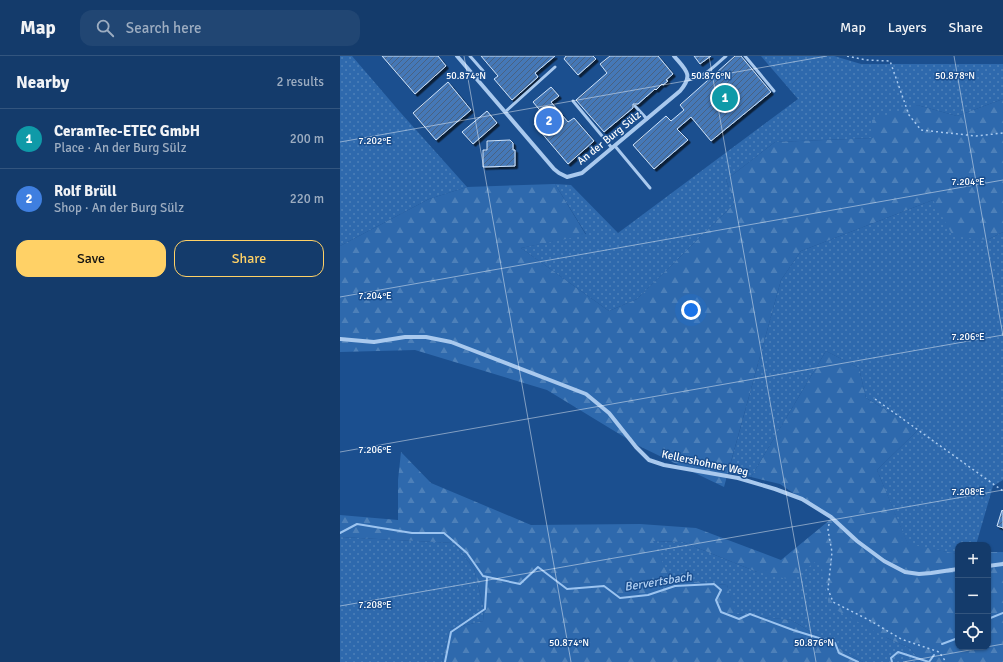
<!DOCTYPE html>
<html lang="en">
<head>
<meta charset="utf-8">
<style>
  :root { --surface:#143b6b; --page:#214673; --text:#f1f3f6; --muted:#9dadc1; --line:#33557e; --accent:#ffd166 }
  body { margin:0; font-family:Signika,sans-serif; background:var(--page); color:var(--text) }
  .controls { position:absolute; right:12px; bottom:12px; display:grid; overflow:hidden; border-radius:8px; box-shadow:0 1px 3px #0004 }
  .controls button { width:36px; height:36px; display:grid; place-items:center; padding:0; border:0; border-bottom:1px solid var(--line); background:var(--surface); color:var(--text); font:20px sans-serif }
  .you { position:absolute; left:351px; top:254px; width:14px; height:14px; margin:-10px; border:3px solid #fff; border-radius:50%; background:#1a73e8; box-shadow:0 0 0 6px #1a73e833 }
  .badge { display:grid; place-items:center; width:26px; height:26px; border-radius:50%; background:var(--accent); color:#fff; font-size:13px; font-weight:700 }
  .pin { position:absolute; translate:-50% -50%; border:2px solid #fff; box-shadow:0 1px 4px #0006 }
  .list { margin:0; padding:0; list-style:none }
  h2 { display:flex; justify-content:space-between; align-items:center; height:52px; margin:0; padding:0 16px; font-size:17px }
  h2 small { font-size:13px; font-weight:400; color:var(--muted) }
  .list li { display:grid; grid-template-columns:26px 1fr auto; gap:12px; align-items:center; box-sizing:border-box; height:60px; padding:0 16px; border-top:1px solid var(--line) }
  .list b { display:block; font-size:15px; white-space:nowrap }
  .list p { margin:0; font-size:13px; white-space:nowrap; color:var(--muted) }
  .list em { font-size:13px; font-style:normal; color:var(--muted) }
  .actions { display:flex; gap:8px; padding:12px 16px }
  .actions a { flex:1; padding:9px 0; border:1px solid var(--accent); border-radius:12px; text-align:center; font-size:14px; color:var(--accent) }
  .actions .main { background:var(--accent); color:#111 }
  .icon { flex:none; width:22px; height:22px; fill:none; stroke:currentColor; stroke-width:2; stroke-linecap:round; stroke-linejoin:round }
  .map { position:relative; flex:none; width:663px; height:606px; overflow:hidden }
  header { display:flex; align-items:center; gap:24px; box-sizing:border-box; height:56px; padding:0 20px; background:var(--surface); border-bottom:1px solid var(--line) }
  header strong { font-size:19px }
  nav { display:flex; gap:22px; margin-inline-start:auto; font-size:14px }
  .search { width:280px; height:36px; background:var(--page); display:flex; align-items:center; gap:10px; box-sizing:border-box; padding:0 14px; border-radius:12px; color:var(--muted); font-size:15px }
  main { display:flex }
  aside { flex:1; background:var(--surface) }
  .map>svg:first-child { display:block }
  .green { fill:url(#green-dots) }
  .forest { fill:url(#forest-firs) }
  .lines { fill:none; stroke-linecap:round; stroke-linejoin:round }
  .stream { stroke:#9cc4f0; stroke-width:2 }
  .building { fill:url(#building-hatch); stroke:#cfe3fa; filter:url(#shadow) }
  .path { stroke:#a9c9ee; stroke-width:1.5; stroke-dasharray:2 3; stroke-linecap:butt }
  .lane { stroke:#a9c9ee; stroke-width:3 }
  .street { stroke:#a9c9ee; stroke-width:4 }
  .ticks { fill:none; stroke:#fff; stroke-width:1; stroke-opacity:0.45 }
  .labels { text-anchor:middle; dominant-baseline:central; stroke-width:3; stroke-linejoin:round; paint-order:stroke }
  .street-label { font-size:11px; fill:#fff; stroke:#1b4f8f }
  .water-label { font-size:12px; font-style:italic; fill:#b5d3f5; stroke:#1b4f8f }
  .ticks-label { font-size:10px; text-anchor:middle; fill:#fff; stroke:#1b4f8f; stroke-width:3; stroke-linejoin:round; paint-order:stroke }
</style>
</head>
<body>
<header>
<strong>Map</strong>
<div class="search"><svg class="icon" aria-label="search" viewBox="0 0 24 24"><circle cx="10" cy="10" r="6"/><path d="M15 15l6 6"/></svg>Search here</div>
<nav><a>Map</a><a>Layers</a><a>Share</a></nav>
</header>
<main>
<aside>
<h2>Nearby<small>2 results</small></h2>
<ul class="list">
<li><span class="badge" style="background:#0f9aa8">1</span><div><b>CeramTec-ETEC GmbH</b><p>Place · An der Burg Sülz</p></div><em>200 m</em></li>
<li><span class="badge" style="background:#3f7fe0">2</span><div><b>Rolf Brüll</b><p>Shop · An der Burg Sülz</p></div><em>220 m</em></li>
</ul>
<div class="actions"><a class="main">Save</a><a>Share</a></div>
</aside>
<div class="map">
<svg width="663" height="606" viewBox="0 0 663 606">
  <defs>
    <pattern id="green-dots" width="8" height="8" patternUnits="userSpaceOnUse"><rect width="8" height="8" fill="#2e69ad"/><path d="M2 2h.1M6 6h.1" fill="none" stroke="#4d80b9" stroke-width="1.8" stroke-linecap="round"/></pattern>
    <pattern id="forest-firs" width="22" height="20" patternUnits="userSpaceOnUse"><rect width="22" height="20" fill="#2e69ad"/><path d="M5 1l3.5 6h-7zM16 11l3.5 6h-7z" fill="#4d80b9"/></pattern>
    <pattern id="building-hatch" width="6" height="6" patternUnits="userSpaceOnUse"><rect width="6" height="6" fill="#4478b7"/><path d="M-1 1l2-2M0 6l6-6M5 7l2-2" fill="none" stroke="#486282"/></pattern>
    <filter id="shadow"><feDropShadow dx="2.5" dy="2.5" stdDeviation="0" flood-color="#0009"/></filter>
  </defs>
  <rect width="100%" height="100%" fill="#1b4f8f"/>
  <g class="green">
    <path d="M0 0H12L60 56 127 131 89 143 0 190Z"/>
    <path d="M421 0H494L521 8H663V43L617 60 577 49 533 82 435 86 386 124 395 147 297 243 269 255 181 192 246 178 215 128 231 129 278 177 458 43Z"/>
    <path d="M593 144 647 184 663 176V424L653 430 636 489H618V498L568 489 537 414 579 373 526 342 519 312 486 295 411 421 388 417 441 224 461 195Z"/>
    <path d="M0 481 114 487 134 513 144 553 143 565 110 573 102 606H0Z"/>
    <path d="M312 485 343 486 417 516 480 501 547 582 570 592 581 606H523L451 564 395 558 387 529 330 523Z"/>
  </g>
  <g class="forest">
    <path d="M663 43V176L647 184 613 180 593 144 461 195 441 224 384 431 299 390 207 334 75 294 0 296V190L89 143 127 131 215 128 246 179 181 192 269 255 297 243 395 147 386 124 435 86 533 82 532 64 577 49 617 60Z"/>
    <path d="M486 295 519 312 526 342 579 373 537 414 568 488 618 498V591H648V496H663V606H581L570 592 547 582 489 550 480 502 452 524 417 516 343 486 313 485 330 523 387 529 396 558 451 564 523 606H102L110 573 143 565 144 553 134 513 114 487 0 481V459L58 464V424L61 396 91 427 191 469 300 468 356 472 441 504 491 463 440 428 411 421Z"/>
  </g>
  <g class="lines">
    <g class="stream">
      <path d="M0 477 17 468 72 477H104L127 497 143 520 180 528 198 511 227 533 264 530 280 542 308 539 335 530 374 528 381 534 376 544 381 556 399 563 410 558 453 574 495 587 499 597 518 606"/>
      <path d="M648 563 663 557"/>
      <path d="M602 588 618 582"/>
      <path d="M105 606 111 576 145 553 147 521"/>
      <path d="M552 606 551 602 558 596 589 606"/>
      <path d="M589 606 594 599"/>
    </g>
  </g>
  <g class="building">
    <path d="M42 0H98L106 10 75 38Z"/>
    <path d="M141 0H215L195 17 198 21 172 44 154 23 158 20Z"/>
    <path d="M226 0H253L256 3 238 19 224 3Z"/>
    <path d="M270 0H318L333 18 326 24 328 25 323 29 322 28 316 34 315 33 298 48H293V52L264 76 236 44 267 17 260 8Z"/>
    <path d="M354 0H371L360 8Z"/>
    <path d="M395 0H401L431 36 371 85 351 61 337 73 348 84 314 113 293 89 326 60 331 65 344 54 340 49Z"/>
    <path d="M108 26 131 54 96 84 73 57Z"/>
    <path d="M211 31 219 40 211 46 228 66 234 62 254 85 228 108 194 68 204 59 193 46Z"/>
    <path d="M147 55 157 67 133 88 122 76Z"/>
    <path d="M170 84 173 87V94H175V110L143 111V94H147V85Z"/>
    <path d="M662 454 663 455V472L657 470Z"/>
  </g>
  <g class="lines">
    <g class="path">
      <path d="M507 0 526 4 550 5 569 59 581 74 636 80 663 77"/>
      <path d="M535 343 663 435"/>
      <path d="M489 468 488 474 492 496 488 533 493 546 529 564 561 583 599 596 606 606"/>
    </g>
    <g class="lane">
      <path d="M130 0 144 16 136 22"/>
      <path d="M405 0 434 35"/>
      <path d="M348 24C365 21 373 11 386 0"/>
      <path d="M233 45 272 92"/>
      <path d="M295 50 307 63"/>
      <path d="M165 56 215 11"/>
      <path d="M275 90 310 132"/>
    </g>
    <g class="street">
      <path d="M117 0 214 113 219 117 227 121 242 117 340 35C354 19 346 14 334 0"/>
      <path d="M0 283 34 286 65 281H86L111 286 246 338 269 357 296 391 309 404 324 409 398 422 435 433 462 443 491 461 517 485 544 505 565 516 579 518 591 517 618 513"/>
      <path d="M648 510 663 508"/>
    </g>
  </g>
  <path class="ticks" d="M124 0 231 606M369 0 476 606M614 0 663 280M0 86 487 0M0 241 663 124M0 396 663 279M0 550 663 434M563 606 663 588"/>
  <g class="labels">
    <g class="street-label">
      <text transform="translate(269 82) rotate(-39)">An der Burg Sülz</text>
      <text transform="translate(365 407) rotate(12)">Kellershohner Weg</text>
    </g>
    <g class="water-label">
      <text transform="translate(318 526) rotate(-9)">Bervertsbach</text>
    </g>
  </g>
  <g class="ticks-label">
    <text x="126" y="23">50.874°N</text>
    <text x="371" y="23">50.876°N</text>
    <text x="615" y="23">50.878°N</text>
    <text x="35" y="88">7.202°E</text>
    <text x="628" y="129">7.204°E</text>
    <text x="35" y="243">7.204°E</text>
    <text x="628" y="284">7.206°E</text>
    <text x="35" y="397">7.206°E</text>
    <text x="628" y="439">7.208°E</text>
    <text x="35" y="552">7.208°E</text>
    <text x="229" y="590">50.874°N</text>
    <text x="474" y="590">50.876°N</text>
  </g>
</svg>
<div class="controls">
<button>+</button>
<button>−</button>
<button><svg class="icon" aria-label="locate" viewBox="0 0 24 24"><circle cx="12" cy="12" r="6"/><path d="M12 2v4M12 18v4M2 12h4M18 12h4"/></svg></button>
</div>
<div class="you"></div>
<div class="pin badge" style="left:385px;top:42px;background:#0f9aa8">1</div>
<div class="pin badge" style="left:209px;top:65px;background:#3f7fe0">2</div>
</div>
</main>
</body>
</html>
